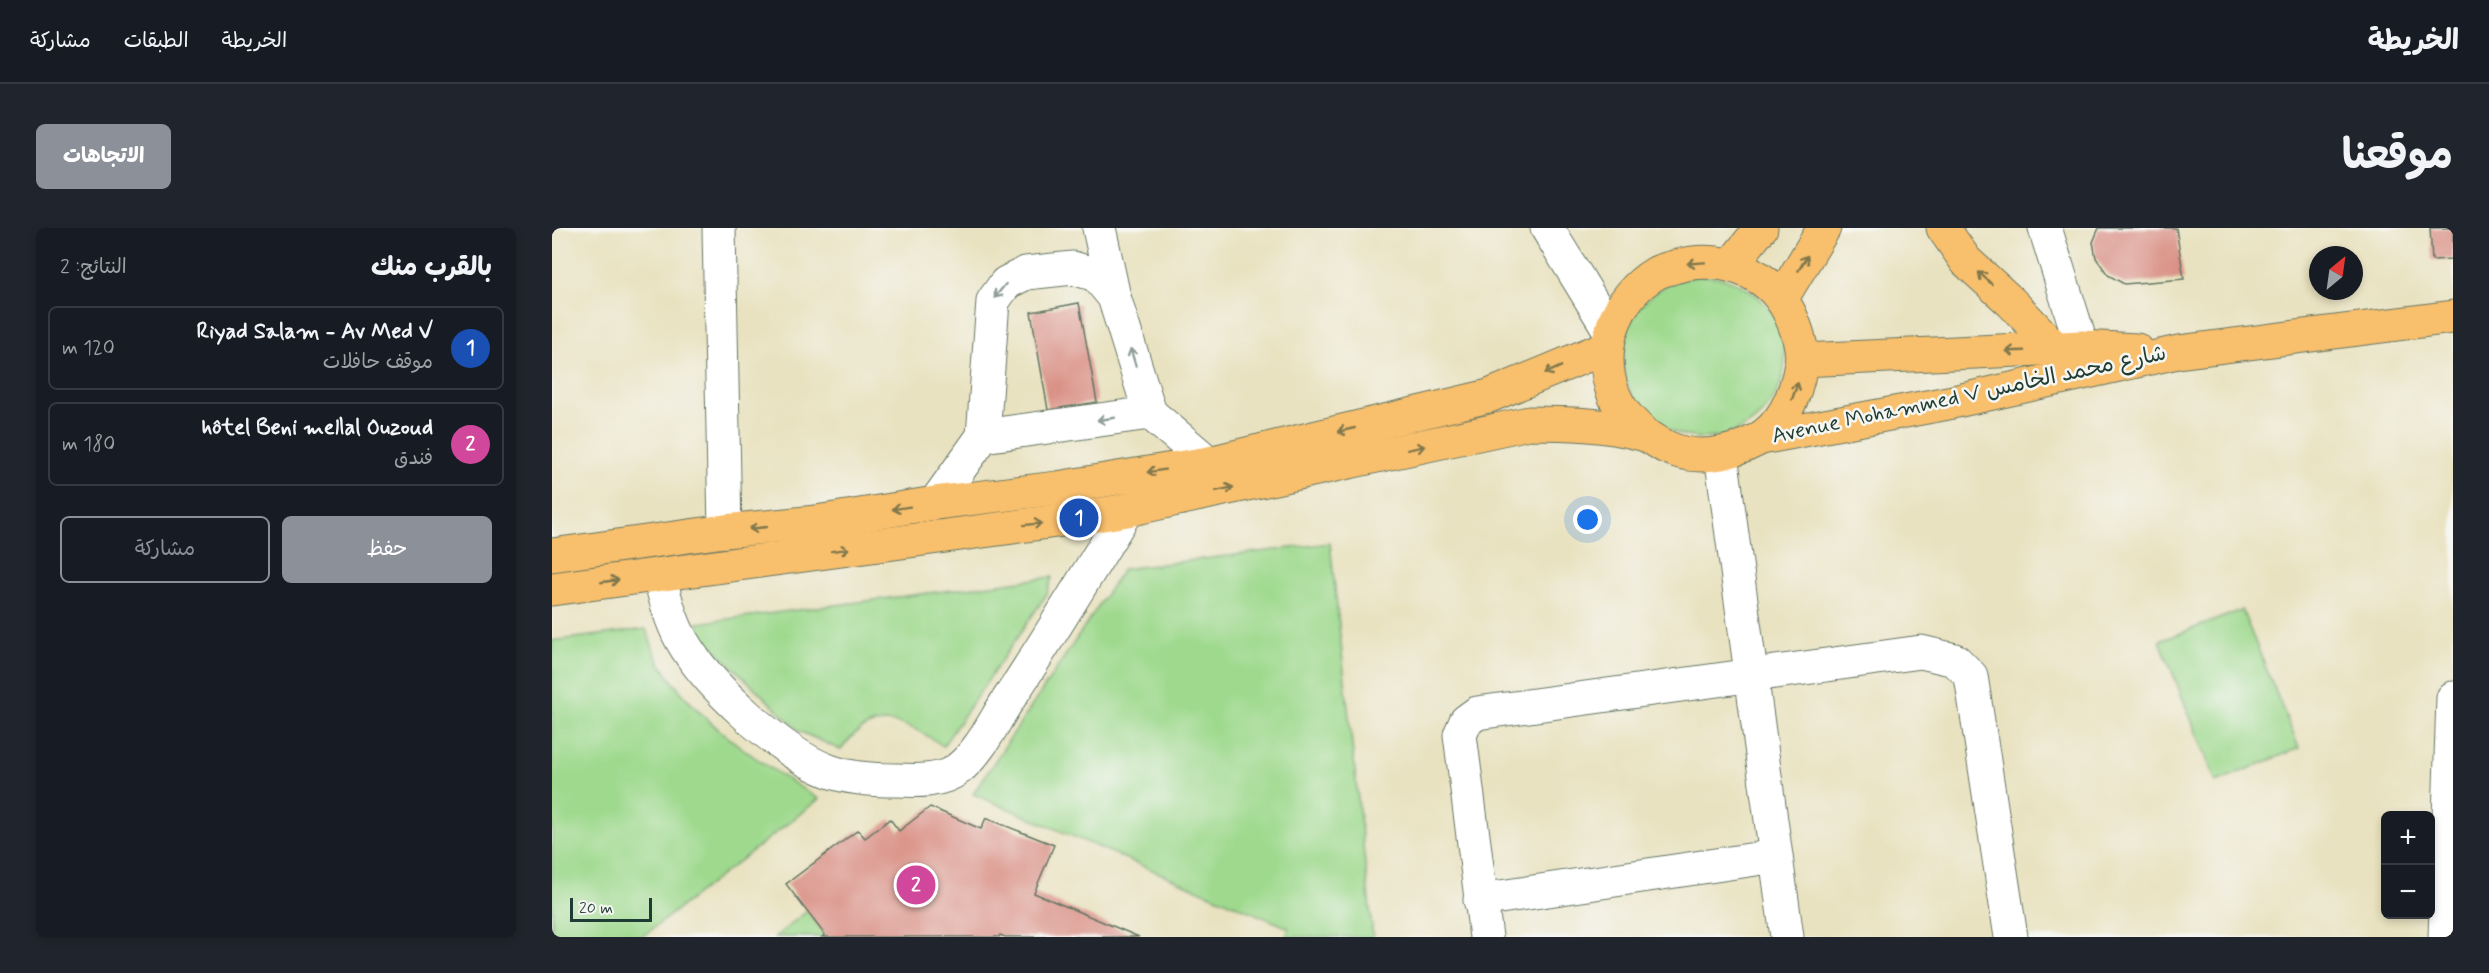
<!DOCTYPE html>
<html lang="ar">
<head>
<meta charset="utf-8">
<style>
  :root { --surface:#171b24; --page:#20242c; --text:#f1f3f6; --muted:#9ea1a6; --line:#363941; --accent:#8c9099 }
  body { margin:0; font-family:Mynerve,"Playpen Sans Arabic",sans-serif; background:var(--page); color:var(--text); direction:rtl }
  .controls { position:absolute; right:18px; bottom:18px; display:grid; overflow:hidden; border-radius:9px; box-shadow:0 3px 9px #0003 }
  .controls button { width:54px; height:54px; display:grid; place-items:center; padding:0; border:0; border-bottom:2px solid var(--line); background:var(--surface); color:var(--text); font:30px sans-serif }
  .compass { position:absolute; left:1757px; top:18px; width:54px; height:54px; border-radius:50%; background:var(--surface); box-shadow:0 3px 9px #0003; rotate:29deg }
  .scale { position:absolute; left:18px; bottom:15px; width:82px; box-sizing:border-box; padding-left:6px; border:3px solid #1f3d34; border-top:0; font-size:16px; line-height:21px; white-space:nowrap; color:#1f3d34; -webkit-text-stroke:4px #f6f6f2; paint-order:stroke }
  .you { position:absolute; left:1036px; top:292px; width:21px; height:21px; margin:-15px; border:4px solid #fff; border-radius:50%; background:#1a73e8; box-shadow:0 0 0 9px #1a73e833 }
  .badge { display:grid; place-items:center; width:39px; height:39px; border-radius:50%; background:var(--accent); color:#fff; font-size:20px; font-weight:700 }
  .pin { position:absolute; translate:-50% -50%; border:3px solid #fff; box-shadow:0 2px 6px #0006 }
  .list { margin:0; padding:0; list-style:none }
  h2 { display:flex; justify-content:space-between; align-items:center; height:78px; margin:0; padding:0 24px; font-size:26px }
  h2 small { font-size:20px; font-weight:400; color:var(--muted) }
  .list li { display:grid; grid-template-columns:39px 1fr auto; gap:18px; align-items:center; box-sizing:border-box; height:84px; margin:0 12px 12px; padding:0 12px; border:2px solid var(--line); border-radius:9px }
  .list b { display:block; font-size:22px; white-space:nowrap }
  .list p { margin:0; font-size:20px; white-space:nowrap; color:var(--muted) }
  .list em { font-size:20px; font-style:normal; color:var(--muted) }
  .actions { display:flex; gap:12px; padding:18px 24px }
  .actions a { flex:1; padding:14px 0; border:2px solid var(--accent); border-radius:9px; text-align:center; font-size:21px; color:var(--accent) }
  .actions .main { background:var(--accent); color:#fff }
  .map { position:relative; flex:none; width:1901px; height:709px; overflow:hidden; direction:ltr; border-radius:9px }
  header { display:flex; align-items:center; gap:36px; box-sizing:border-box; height:84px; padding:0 30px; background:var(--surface); border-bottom:2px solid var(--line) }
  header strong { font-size:28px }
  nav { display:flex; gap:33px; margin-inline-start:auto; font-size:21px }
  .intro { display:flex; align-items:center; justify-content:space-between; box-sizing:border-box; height:144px; padding:0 36px }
  h1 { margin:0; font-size:42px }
  .button { padding:15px 27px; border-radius:9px; background:var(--accent); color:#fff; font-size:21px; font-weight:700 }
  main { display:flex; gap:36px; padding:0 36px }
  aside { flex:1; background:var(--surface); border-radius:9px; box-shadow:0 3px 9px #0003 }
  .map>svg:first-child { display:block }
  .green { fill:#9ed98d; stroke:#5e8b60; stroke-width:1.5 }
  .building { fill:#da9287 }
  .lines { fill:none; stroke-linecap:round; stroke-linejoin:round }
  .minor-casing { stroke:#667765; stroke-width:35 }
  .major-casing { stroke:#667765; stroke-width:35 }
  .minor { stroke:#fff; stroke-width:33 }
  .major { stroke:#f8bf6c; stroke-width:33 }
  .oneway { stroke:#81784d }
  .oneway2 { stroke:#8f9e9a }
  .labels { text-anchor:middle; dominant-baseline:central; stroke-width:5; stroke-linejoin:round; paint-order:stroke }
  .street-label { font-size:22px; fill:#1f3d34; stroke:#f6f6f2 }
</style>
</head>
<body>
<header>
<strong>الخريطة</strong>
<nav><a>الخريطة</a><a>الطبقات</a><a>مشاركة</a></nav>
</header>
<div class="intro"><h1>موقعنا</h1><a class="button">الاتجاهات</a></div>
<main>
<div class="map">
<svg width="1901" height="709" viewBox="0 0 1901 709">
  <rect width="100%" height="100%" fill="#f6f6f2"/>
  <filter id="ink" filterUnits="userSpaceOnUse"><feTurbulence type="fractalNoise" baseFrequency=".0167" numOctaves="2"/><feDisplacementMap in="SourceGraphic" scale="12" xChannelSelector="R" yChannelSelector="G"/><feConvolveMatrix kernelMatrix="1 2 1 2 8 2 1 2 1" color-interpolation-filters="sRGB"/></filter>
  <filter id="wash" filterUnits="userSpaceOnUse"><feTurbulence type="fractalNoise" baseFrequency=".008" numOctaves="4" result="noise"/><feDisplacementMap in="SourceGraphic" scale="24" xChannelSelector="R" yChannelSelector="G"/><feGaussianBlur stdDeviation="1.35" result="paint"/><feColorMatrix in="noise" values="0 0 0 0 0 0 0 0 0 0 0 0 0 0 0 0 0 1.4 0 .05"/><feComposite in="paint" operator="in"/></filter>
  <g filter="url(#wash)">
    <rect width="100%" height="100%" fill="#e9e2c0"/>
    <g class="green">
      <circle cx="1152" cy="129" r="81"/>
      <path d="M778 315 821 709H734L737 700 421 566 571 341Z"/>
      <path d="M500 349 495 366 391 518C355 493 319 478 289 522L247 503 150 409 145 395Z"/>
      <path d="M1690 382 1747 520 1664 554 1608 413Z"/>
      <path d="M94 401C98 412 102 425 108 435 144 494 210 536 267 571L90 709H0V413Z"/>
      <path d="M255 683 273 707 270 709H223Z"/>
    </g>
    <g id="blocks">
      <g class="building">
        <path d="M1547 0H1624L1632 51 1572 56 1556 47 1544 30 1541 14Z"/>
        <path d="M1878 0H1901V31L1880 32Z"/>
        <path d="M527 75 545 174 496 182 479 84Z"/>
        <path d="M378 579 429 601 434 590 502 617 482 665 587 709H453L448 707 447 709H270L273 707 234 656 306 602 313 610 338 591 347 603Z"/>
      </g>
    </g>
  </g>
  <g filter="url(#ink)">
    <use href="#blocks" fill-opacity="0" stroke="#667765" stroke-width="1.5"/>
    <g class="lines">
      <g class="minor-casing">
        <g id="minor">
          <path d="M167 0 173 303"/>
          <path d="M547 0 562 69"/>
          <path d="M995 0 1058 103"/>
          <path d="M1493 0 1530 119"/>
          <path d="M431 208 441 73 454 55 474 45 521 40 544 47 562 69 598 185"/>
          <path d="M1169 226 1235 709"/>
          <path d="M383 275 431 208 598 185 657 235"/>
          <path d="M107 347C113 369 118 391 129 411 154 456 229 525 277 543 298 551 323 552 345 552 364 553 390 554 406 541 427 525 440 497 454 475 496 412 535 346 575 282"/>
          <path d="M928 672 1224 628"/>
          <path d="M934 709 908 507 914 493 925 485 1369 424 1403 432 1419 448 1459 709"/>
          <path d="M1893 709 1901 470"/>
        </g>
      </g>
      <g class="major-casing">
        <g id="major">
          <path d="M1391 0 1414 33 1459 74 1504 121"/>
          <path d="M1180 36 1209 0"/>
          <path d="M1230 70 1272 0"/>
          <path d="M1250 132 1530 119 1585 122"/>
          <path d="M1209 210 1396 175 1626 124 1901 89"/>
          <path d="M0 327 173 303 264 294 383 275 505 260 657 235 937 168 1055 119"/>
          <path d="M0 361 527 290 575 282 977 195C1015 195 1053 196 1090 206 1098 208 1106 215 1114 219 1144 233 1177 227 1205 212 1233 196 1244 166 1249 136 1252 120 1244 99 1237 84 1216 41 1166 26 1122 39 1116 41 1109 42 1104 45 1063 69 1044 122 1062 167 1068 183 1080 194 1092 206"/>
        </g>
      </g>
      <use href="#minor" class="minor"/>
      <use href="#major" class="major"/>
    </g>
    <defs><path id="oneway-shaft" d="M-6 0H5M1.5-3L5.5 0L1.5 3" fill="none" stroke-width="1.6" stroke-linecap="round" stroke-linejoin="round" transform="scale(1.5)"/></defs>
    <g class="oneway">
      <use href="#oneway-shaft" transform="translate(1144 35) rotate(176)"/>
      <use href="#oneway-shaft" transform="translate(1251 35) rotate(-59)"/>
      <use href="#oneway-shaft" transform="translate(1433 50) rotate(-138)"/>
      <use href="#oneway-shaft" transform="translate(1463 123) rotate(178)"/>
      <use href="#oneway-shaft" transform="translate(1001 142) rotate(156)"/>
      <use href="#oneway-shaft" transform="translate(1243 163) rotate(-70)"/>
      <use href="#oneway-shaft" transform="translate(794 202) rotate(167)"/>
      <use href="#oneway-shaft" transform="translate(864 220) rotate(-12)"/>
      <use href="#oneway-shaft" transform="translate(604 243) rotate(171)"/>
      <use href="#oneway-shaft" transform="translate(673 261) rotate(-12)"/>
      <use href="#oneway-shaft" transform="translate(349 280) rotate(171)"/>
      <use href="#oneway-shaft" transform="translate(481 296) rotate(-7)"/>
      <use href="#oneway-shaft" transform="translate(206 300) rotate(174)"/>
      <use href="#oneway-shaft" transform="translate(288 322) rotate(-7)"/>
      <use href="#oneway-shaft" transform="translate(58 353) rotate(-8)"/>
    </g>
    <g class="oneway2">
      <use href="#oneway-shaft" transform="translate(448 63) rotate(129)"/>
      <use href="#oneway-shaft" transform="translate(581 129) rotate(-107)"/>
      <use href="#oneway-shaft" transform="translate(554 191) rotate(172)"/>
    </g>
  </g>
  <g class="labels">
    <g class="street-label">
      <text transform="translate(1417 167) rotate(-12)">Avenue Mohammed V شارع محمد الخامس</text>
    </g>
  </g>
</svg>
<div class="controls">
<button>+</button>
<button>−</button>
</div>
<svg class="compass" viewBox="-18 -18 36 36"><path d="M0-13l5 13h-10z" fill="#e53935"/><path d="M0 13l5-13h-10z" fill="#9ea1a6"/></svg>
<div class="scale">20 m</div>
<div class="you"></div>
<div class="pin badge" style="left:527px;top:290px;background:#1a4fb4">1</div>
<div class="pin badge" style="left:364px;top:657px;background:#d1479c">2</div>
</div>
<aside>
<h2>بالقرب منك<small>النتائج: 2</small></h2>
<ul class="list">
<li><span class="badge" style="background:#1a4fb4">1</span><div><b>Riyad Salam - Av Med V</b><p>موقف حافلات</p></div><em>120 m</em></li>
<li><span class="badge" style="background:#d1479c">2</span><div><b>hôtel Beni mellal Ouzoud</b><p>فندق</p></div><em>180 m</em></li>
</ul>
<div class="actions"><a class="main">حفظ</a><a>مشاركة</a></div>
</aside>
</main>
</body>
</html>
